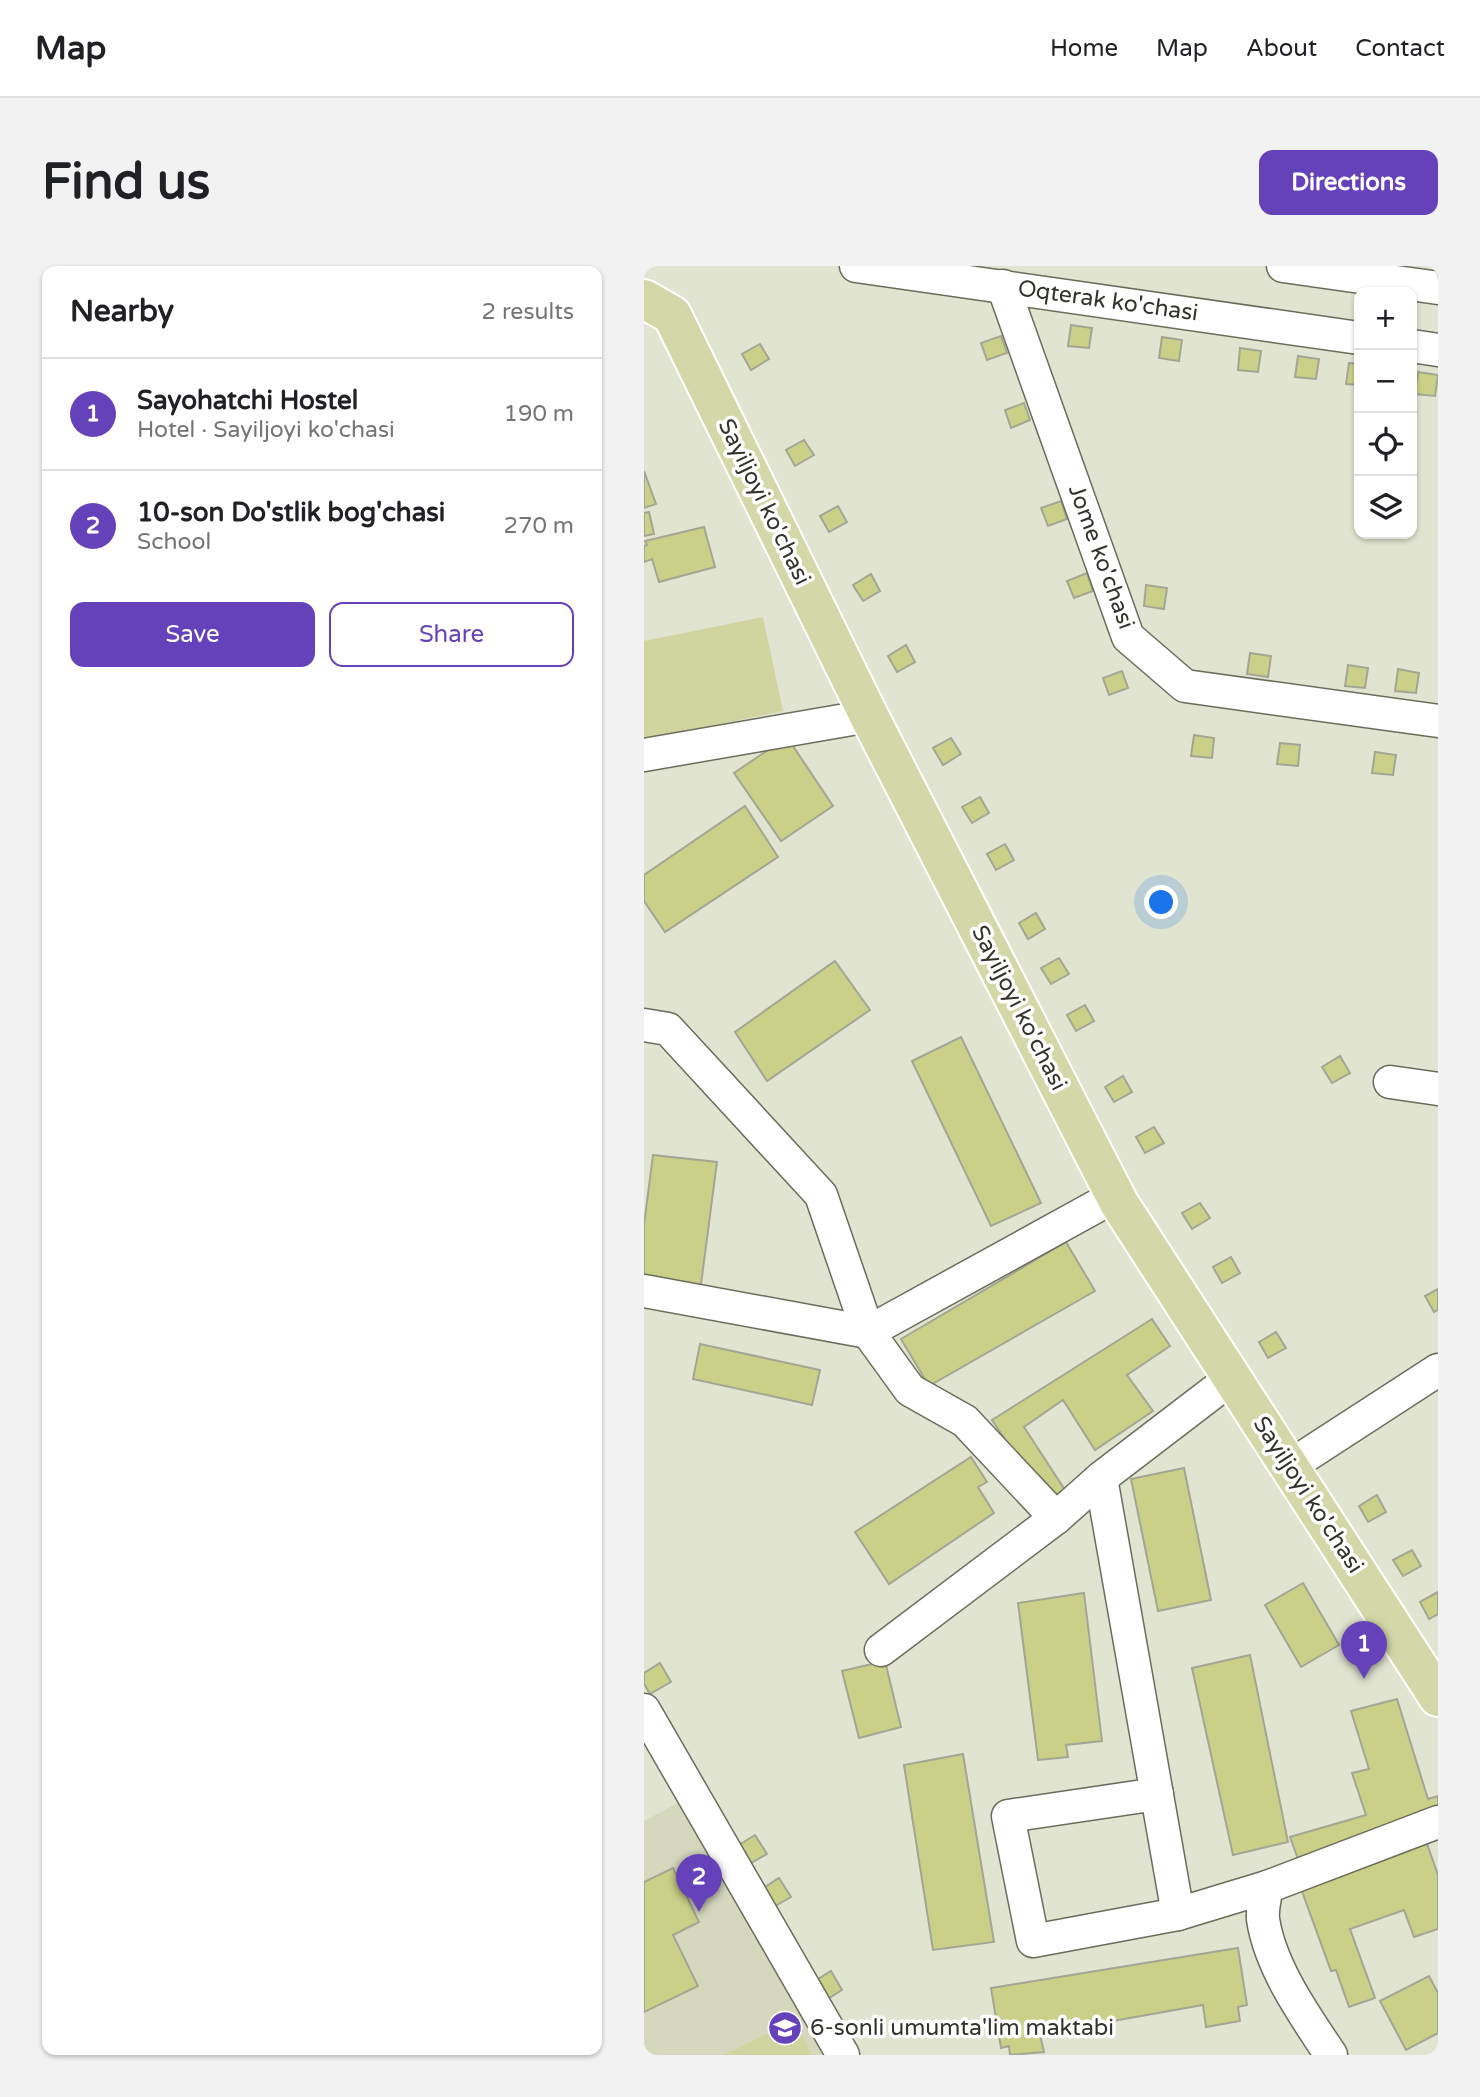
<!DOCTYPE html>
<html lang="en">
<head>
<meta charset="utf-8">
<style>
  :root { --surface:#fff; --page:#f2f2f2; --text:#202124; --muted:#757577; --line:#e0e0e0; --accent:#6642ba }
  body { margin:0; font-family:"Varela Round",sans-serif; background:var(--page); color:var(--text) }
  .controls { position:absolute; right:21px; top:21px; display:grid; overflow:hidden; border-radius:14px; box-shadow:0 2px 5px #0004 }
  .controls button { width:63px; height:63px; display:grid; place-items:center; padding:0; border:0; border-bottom:2px solid var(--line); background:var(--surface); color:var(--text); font:35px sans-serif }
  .you { position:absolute; left:518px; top:637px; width:24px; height:24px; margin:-18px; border:5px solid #fff; border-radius:50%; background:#1a73e8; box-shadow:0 0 0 10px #1a73e833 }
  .badge { display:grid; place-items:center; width:46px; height:46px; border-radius:50%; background:var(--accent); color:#fff; font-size:23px; font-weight:700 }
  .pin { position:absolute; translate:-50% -58px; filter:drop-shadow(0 2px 4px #0008) }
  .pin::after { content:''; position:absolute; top:37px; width:24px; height:21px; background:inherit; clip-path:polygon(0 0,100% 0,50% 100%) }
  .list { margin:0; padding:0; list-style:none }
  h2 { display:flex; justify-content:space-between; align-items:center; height:91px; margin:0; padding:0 28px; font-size:30px }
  h2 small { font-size:23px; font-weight:400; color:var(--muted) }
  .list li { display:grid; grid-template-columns:46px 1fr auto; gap:21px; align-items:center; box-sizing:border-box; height:112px; padding:0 28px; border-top:2px solid var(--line) }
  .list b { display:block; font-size:26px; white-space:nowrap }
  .list p { margin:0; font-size:23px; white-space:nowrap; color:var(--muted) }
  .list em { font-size:23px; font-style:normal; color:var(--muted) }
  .actions { display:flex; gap:14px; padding:21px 28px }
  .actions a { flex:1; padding:16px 0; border:2px solid var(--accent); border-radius:14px; text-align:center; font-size:24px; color:var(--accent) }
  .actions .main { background:var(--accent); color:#fff }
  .icon { flex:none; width:38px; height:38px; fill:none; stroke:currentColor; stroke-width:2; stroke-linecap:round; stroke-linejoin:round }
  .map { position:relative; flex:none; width:794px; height:1789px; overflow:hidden; border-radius:14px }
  header { display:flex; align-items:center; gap:42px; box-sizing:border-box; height:98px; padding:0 35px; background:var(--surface); border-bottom:2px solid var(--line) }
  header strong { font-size:33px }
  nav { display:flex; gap:38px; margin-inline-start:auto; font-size:24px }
  .intro { display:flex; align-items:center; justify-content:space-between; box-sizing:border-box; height:168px; padding:0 42px }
  h1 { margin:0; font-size:49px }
  .button { padding:18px 32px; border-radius:14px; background:var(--accent); color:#fff; font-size:24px; font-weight:700 }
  main { display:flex; gap:42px; padding:0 42px }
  aside { flex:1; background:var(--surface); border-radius:14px; box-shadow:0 2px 5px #0004 }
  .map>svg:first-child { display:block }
  .built { fill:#d5d8bd }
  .green { fill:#d0d5a0 }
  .building { fill:#cad088; stroke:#a4a694; stroke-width:2 }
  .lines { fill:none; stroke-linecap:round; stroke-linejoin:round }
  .minor-casing { stroke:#6b6d5c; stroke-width:35 }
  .major-casing { stroke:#fff; stroke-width:42 }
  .minor { stroke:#fff; stroke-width:32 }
  .major { stroke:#d4d8a8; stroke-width:38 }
  .labels { text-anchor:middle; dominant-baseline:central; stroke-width:7; stroke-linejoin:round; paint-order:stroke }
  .street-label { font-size:23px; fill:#32332c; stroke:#fff }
  .poi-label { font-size:23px; fill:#32332c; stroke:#fff; text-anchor:start }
</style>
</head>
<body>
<header>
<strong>Map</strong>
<nav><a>Home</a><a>Map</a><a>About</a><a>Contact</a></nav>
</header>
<div class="intro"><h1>Find us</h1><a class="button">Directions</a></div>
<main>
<aside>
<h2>Nearby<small>2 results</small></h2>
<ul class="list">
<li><span class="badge">1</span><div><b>Sayohatchi Hostel</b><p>Hotel · Sayiljoyi ko'chasi</p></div><em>190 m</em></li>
<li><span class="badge">2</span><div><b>10-son Do'stlik bog'chasi</b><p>School</p></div><em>270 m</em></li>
</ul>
<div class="actions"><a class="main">Save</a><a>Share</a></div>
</aside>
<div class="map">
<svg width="794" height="1789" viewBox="0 0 794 1789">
  <rect width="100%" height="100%" fill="#e1e4d0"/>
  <path class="built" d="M45 1531 187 1789H0V1555Z"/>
  <g class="green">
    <path d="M119 351 139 445 0 474V375Z"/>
    <path d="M150 1754 168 1789H80Z"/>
  </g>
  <g class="building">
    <path d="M427 59 448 62 445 82 424 80Z"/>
    <path d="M357 70 363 87 343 94 337 77Z"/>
    <path d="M518 71 538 74 535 95 515 92Z"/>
    <path d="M116 78 125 93 107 104 98 88Z"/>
    <path d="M596 82 617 85 614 106 594 104Z"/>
    <path d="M654 90 675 93 672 113 651 111Z"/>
    <path d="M705 97 715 98V119L702 118Z"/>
    <path d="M774 106 794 109 791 130 771 128Z"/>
    <path d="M380 137 386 154 367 162 361 144Z"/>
    <path d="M160 174 170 189 151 200 142 184Z"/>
    <path d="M0 205 12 238 0 242Z"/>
    <path d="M417 235 423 253 404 260 397 242Z"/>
    <path d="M194 240 203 256 185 266 176 250Z"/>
    <path d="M5 246 10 268 0 270V247Z"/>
    <path d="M60 261 71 301 15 316 8 293 0 296V280L3 279 1 275Z"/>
    <path d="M443 307 449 325 430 332 423 315Z"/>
    <path d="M227 308 236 325 219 335 209 319Z"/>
    <path d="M502 319 523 322 520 343 500 340Z"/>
    <path d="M262 379 271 396 253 406 244 390Z"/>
    <path d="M606 387 627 390 624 411 603 408Z"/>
    <path d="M704 399 724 402 721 422 701 420Z"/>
    <path d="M754 403 775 407 772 427 751 425Z"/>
    <path d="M478 405 484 422 465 429 459 412Z"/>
    <path d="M550 469 570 472 568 492 547 490Z"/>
    <path d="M143 471 189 540 137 575 90 507Z"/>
    <path d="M307 472 317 488 299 499 289 482Z"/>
    <path d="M636 477 656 479 654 500 633 498Z"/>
    <path d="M731 486 752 489 749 509 728 507Z"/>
    <path d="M336 531 345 547 328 557 318 541Z"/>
    <path d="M101 540 134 591 21 666 0 635V609Z"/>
    <path d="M361 578 370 594 352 604 343 588Z"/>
    <path d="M392 647 401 663 384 673 375 657Z"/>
    <path d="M415 692 425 708 407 718 397 702Z"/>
    <path d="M191 695 226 744 123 815 91 766Z"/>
    <path d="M441 739 450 755 432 765 423 749Z"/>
    <path d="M317 771 397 937 347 960 268 795Z"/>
    <path d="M696 790 706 807 688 817 678 801Z"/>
    <path d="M479 810 488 826 470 836 461 821Z"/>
    <path d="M510 861 520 877 501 887 492 871Z"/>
    <path d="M9 889 73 896 56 1026 0 1019V959Z"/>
    <path d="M556 937 566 952 548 963 538 947Z"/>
    <path d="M422 976 451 1025 285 1120 257 1073Z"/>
    <path d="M587 991 596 1007 578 1017 569 1001Z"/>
    <path d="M794 1023V1044L790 1046 781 1030Z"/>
    <path d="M508 1053 526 1080 483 1109 509 1145 451 1184 419 1134 380 1161 421 1224 403 1235 348 1154Z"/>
    <path d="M632 1066 642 1082 624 1092 615 1076Z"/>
    <path d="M56 1078 176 1104 168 1139 49 1113Z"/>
    <path d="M327 1191 343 1216 334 1221 350 1247 245 1318 211 1266Z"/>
    <path d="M540 1202 567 1334 514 1345 487 1213Z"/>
    <path d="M733 1229 742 1246 724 1256 715 1240Z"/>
    <path d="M768 1284 777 1300 759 1310 749 1294Z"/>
    <path d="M659 1317 695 1379 657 1401 621 1339Z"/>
    <path d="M794 1326V1348L785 1353 776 1336Z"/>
    <path d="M440 1327 458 1475 422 1479 424 1491 394 1494 374 1337Z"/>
    <path d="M606 1389 644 1576 589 1589 548 1402Z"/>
    <path d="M241 1395 257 1461 215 1472 198 1405Z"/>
    <path d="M16 1397 27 1416 6 1428 0 1418V1407Z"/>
    <path d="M753 1433 784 1533 794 1530V1552L654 1593 646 1571 722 1549 708 1507 725 1503 707 1445Z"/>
    <path d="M319 1488 350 1676 289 1684 260 1499Z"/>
    <path d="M111 1569 123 1588 102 1600 90 1582Z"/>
    <path d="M781 1572 794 1609V1663L770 1671 760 1644 706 1663 731 1732 705 1741 692 1704 687 1705 655 1617Z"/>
    <path d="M29 1602 55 1656 29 1669 54 1720 0 1746V1616Z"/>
    <path d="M135 1612 147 1631 126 1643 115 1625Z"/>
    <path d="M594 1682 603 1739 594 1741 596 1755 562 1761 559 1739 396 1768 400 1786 366 1789 365 1780 357 1782 347 1722Z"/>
    <path d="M187 1705 198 1724 177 1737 166 1718Z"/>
    <path d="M785 1710 794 1727V1767L762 1784 736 1735Z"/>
  </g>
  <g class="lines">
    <g class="minor-casing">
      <g id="minor">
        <path d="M212 0 715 72"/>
        <path d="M639 0 794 22"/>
        <path d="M359 20 484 371 541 420 794 455"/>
        <path d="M768 80 794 84"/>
        <path d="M0 489 225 450"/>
        <path d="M0 759 24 763 177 929 224 1066 266 1124 321 1155 412 1252"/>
        <path d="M746 816 794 823"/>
        <path d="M0 1025 224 1066 471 930"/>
        <path d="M646 1200 794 1104"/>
        <path d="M457 1212 534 1648"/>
        <path d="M237 1384 412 1252 457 1212 589 1111"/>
        <path d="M0 1444 199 1789"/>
        <path d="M513 1528 364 1550 389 1675 534 1648 623 1621"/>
        <path d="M687 1789C661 1750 626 1701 619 1653 618 1643 621 1631 623 1621L794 1556"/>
      </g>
    </g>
    <g class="major-casing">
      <path id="major" d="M0 33 28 49 225 450 475 937 794 1431"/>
    </g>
    <use href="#minor" class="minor"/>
    <use href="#major" class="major"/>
  </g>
  <defs>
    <g id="school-disc" transform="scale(1.75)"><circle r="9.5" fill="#6642ba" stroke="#fff"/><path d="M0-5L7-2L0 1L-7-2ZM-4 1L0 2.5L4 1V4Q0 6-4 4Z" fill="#fff"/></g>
  </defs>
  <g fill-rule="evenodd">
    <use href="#school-disc" x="141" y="1762"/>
  </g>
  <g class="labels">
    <g class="street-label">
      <text transform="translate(464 35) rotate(8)">Oqterak ko'chasi</text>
      <text transform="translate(120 236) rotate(64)">Sayiljoyi ko'chasi</text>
      <text transform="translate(457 291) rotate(70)">Jome ko'chasi</text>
      <text transform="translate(375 742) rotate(63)">Sayiljoyi ko'chasi</text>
      <text transform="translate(664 1229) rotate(57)">Sayiljoyi ko'chasi</text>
    </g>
    <g class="poi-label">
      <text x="166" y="1762">6-sonli umumta'lim maktabi</text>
    </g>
  </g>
</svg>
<div class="controls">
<button>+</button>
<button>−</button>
<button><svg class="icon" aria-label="locate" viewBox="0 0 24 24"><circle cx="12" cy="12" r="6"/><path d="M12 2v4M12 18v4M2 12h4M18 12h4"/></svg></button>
<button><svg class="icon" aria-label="layers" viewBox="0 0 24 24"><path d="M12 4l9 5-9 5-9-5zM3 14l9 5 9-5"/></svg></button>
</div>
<div class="you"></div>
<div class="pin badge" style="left:720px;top:1413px">1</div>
<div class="pin badge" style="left:55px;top:1646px">2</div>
</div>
</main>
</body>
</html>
